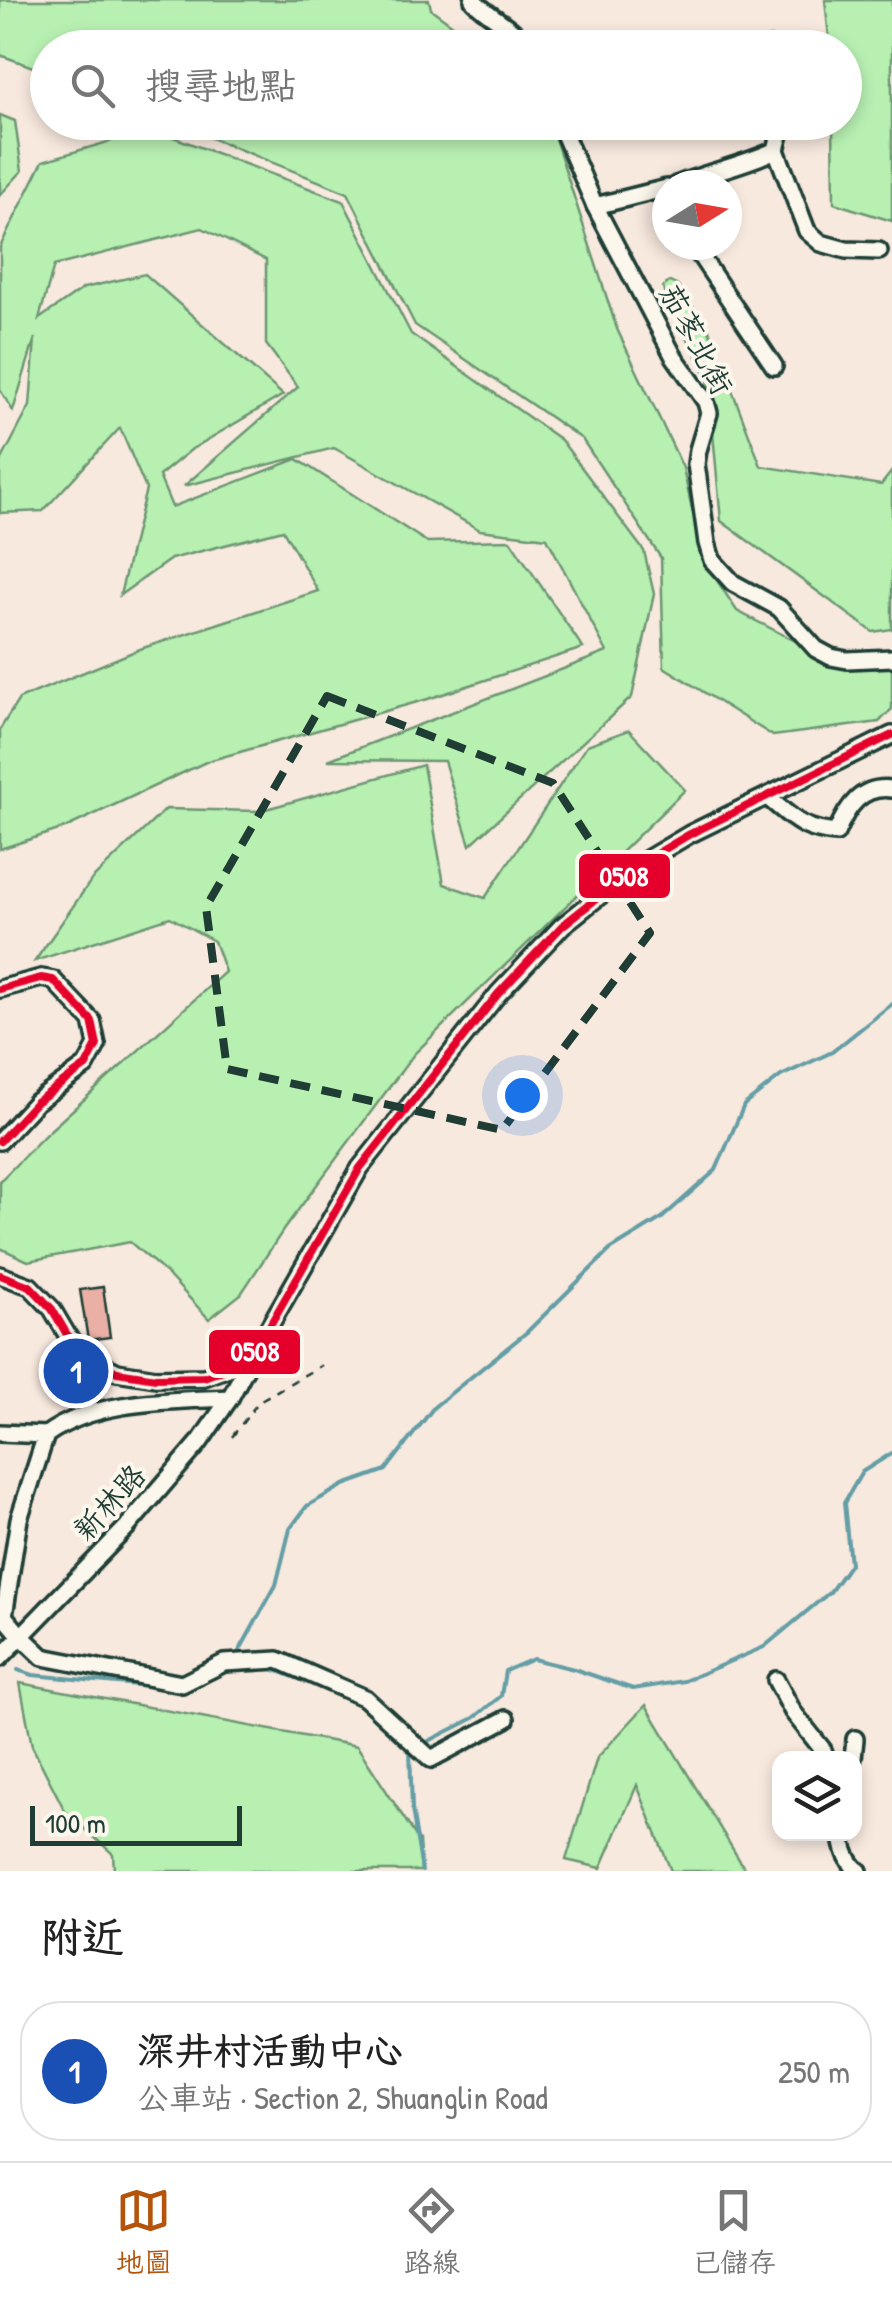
<!DOCTYPE html>
<html lang="zh-TW">
<head>
<meta charset="utf-8">
<style>
  :root { --surface:#fff; --page:#f6f6f6; --text:#222; --muted:#767676; --line:#e0e0e0; --accent:#b45309 }
  body { margin:0; font-family:"Patrick Hand","LXGW WenKai TC",sans-serif; background:var(--page); color:var(--text) }
  .controls { position:absolute; right:30px; bottom:30px; display:grid; overflow:hidden; border-radius:20px; box-shadow:0 5px 15px #0003 }
  .controls button { width:90px; height:90px; display:grid; place-items:center; padding:0; border:0; border-bottom:2px solid var(--line); background:var(--surface); color:var(--text); font:50px sans-serif }
  .compass { position:absolute; left:652px; top:170px; width:90px; height:90px; border-radius:50%; background:var(--surface); box-shadow:0 5px 15px #0003; rotate:79deg }
  .scale { position:absolute; left:30px; bottom:25px; width:212px; box-sizing:border-box; padding-left:10px; border:5px solid #1f3d34; border-top:0; font-size:28px; line-height:35px; white-space:nowrap; color:#1f3d34; -webkit-text-stroke:8px #fbf7ec; paint-order:stroke }
  .you { position:absolute; left:522px; top:1095px; width:35px; height:35px; margin:-25px; border:8px solid #fff; border-radius:50%; background:#1a73e8; box-shadow:0 0 0 15px #1a73e833 }
  .badge { display:grid; place-items:center; width:65px; height:65px; border-radius:50%; background:var(--accent); color:#fff; font-size:32px; font-weight:700 }
  .pin { position:absolute; translate:-50% -50%; border:5px solid #fff; box-shadow:0 2px 10px #0006 }
  .list { margin:0; padding:0; list-style:none }
  h2 { display:flex; justify-content:space-between; align-items:center; height:130px; margin:0; padding:0 40px; font-size:42px }
  h2 small { font-size:32px; font-weight:400; color:var(--muted) }
  .list li { display:grid; grid-template-columns:65px 1fr auto; gap:30px; align-items:center; box-sizing:border-box; height:140px; margin:0 20px 20px; padding:0 20px; border:2px solid var(--line); border-radius:40px }
  .list b { display:block; font-size:38px; white-space:nowrap }
  .list p { margin:0; font-size:32px; white-space:nowrap; color:var(--muted) }
  .list em { font-size:32px; font-style:normal; color:var(--muted) }
  .icon { flex:none; width:55px; height:55px; fill:none; stroke:currentColor; stroke-width:2; stroke-linecap:round; stroke-linejoin:round }
  .map { position:relative; flex:none; width:892px; height:1871px; overflow:hidden }
  .search { position:absolute; background:var(--surface); box-shadow:0 5px 15px #0003; left:30px; right:30px; top:30px; height:110px; display:flex; align-items:center; gap:25px; box-sizing:border-box; padding:0 35px; border-radius:55px; color:var(--muted); font-size:38px }
  .sheet { height:290px; background:var(--surface) }
  nav { display:flex; justify-content:space-around; align-items:center; box-sizing:border-box; height:140px; border-top:2px solid var(--line); background:var(--surface); font-size:28px; color:var(--muted) }
  nav a { display:grid; justify-items:center; gap:5px }
  nav .on { color:var(--accent) }
  .map>svg:first-child { display:block }
  .green { fill:#b8f0b2; stroke:#6c9673; stroke-width:2.5 }
  .lines { fill:none; stroke-linecap:round; stroke-linejoin:round }
  .stream { stroke:#639da5; stroke-width:4 }
  .building { fill:#eab0a5; stroke:#1f3d34; stroke-width:2.5 }
  .minor-casing { stroke:#1f3d34; stroke-width:22 }
  .path { stroke:#1f3d34; stroke-width:2.5; stroke-dasharray:8 8; stroke-linecap:butt }
  .minor { stroke:#fbf7ec; stroke-width:15 }
  .bus-1-casing { stroke:#fbf7ec; stroke-width:15 }
  .bus-1 { stroke:#e4002b; stroke-width:8 }
  .marked { fill:none; stroke:#1f3d34; stroke-width:8; stroke-dasharray:20 12; stroke-linejoin:round }
  .labels { text-anchor:middle; dominant-baseline:central; stroke-width:8; stroke-linejoin:round; paint-order:stroke }
  .street-label { font-size:30px; fill:#1f3d34; stroke:#fbf7ec }
  .line-badge { stroke:#fbf7ec; stroke-width:4 }
  .badge-label { font-size:28px; text-anchor:middle; font-weight:bold; fill:#fff }
</style>
</head>
<body>
<div class="map">
<svg width="892" height="1871" viewBox="0 0 892 1871">
  <rect width="100%" height="100%" fill="#f8e9de"/>
  <filter id="ink" filterUnits="userSpaceOnUse"><feTurbulence type="fractalNoise" baseFrequency=".01" numOctaves="2"/><feDisplacementMap in="SourceGraphic" scale="20" xChannelSelector="R" yChannelSelector="G"/><feConvolveMatrix kernelMatrix="1 2 1 2 8 2 1 2 1" color-interpolation-filters="sRGB"/></filter>
  <g filter="url(#ink)">
    <g class="green">
      <path d="M0 0H429L431 9 483 47 48 48 47 72 0 55Z"/>
      <path d="M825 0H892V221L834 203 833 123 844 122V48L830 47Z"/>
      <path d="M0 115 15 121 22 171 0 195Z"/>
      <path d="M174 123H550L617 329 683 468 703 559 737 611 834 661 892 664V709L879 722 773 736 664 667 661 558 582 439 415 325 348 193Z"/>
      <path d="M152 129 343 201 411 334 561 440 644 551 654 594 632 697 470 845 444 761 328 760 607 652 547 538 480 530 334 448 184 486 298 387 266 344V260L202 228 54 266 39 319 84 288 145 274 283 395 192 449 159 476 172 507 297 459 427 542 510 540 583 648 428 699 208 761 65 828 0 849V729L19 699 140 649 318 591 283 530 171 559 120 595 146 489 120 428 43 511 0 513V463L30 406 35 338 13 411 0 390V247L43 161Z"/>
      <path d="M670 282 678 286 708 327 761 466 881 485 892 471V629L873 632 721 521 708 378 664 292 663 288 667 283Z"/>
      <path d="M629 730 685 790 414 1054 284 1229 241 1294 209 1319 166 1273 130 1242 28 1261 0 1248V1181L46 1134 225 972 214 941 170 917 35 961 92 879 166 809 259 811 423 765 444 884 485 898 587 745Z"/>
      <path d="M20 1683 357 1746 419 1841 421 1871H114L113 1854 65 1811 32 1746Z"/>
      <path d="M646 1705 746 1871H671L637 1785 601 1868 566 1860 597 1758Z"/>
    </g>
    <g class="lines">
      <g class="stream">
        <path d="M236 1657 276 1585 290 1529 307 1506 344 1485 386 1470 434 1407 527 1332 610 1250 662 1218 716 1170 744 1105 781 1076 832 1052 892 1004"/>
        <path d="M267 1667 323 1688"/>
        <path d="M18 1670 33 1675 159 1687"/>
        <path d="M183 1689 188 1690 229 1670"/>
        <path d="M337 1694 364 1707 410 1750 412 1809 422 1871"/>
        <path d="M421 1745 474 1718 501 1696 505 1671 533 1659 574 1669 633 1689 684 1681 764 1647 830 1592 850 1564 844 1503 862 1472 892 1453"/>
      </g>
    </g>
    <path class="building" d="M103 1287 110 1337 88 1340 80 1290Z"/>
    <g class="lines">
      <g class="minor-casing">
        <g id="minor">
          <path d="M473 0C491 19 514 26 527 48"/>
          <path d="M771 47V48"/>
          <path d="M559 122 595 206 673 355 706 402 709 413 698 450 696 464 707 543 712 560 733 583 779 608 816 649 831 657 847 660 892 658"/>
          <path d="M783 122 776 150 807 231 821 243 846 250 879 251"/>
          <path d="M676 185C709 172 743 165 776 150"/>
          <path d="M595 206 667 188"/>
          <path d="M693 245 774 366"/>
          <path d="M767 797C793 818 801 830 836 833 847 807 861 785 892 789"/>
          <path d="M0 989 41 978 53 980 92 1021 97 1045 86 1066 36 1102 0 1141"/>
          <path d="M0 1275 30 1286 52 1309 69 1338 86 1356 117 1372 156 1378 204 1377 250 1360"/>
          <path d="M230 1398C171 1401 95 1399 46 1435L19 1519 4 1616 21 1636 43 1657 182 1684 224 1663 278 1660 365 1698 431 1759 506 1719"/>
          <path d="M0 1433 46 1435"/>
          <path d="M0 1658 127 1527 199 1443 230 1398 250 1360 360 1168 498 994 562 926 641 863 690 834 892 735"/>
          <path d="M776 1680 793 1712 823 1750 826 1758"/>
          <path d="M853 1758 855 1739"/>
          <path d="M843 1834C841 1845 849 1865 859 1871"/>
        </g>
      </g>
      <path class="path" d="M232 1437 259 1401 322 1365"/>
      <use href="#minor" class="minor"/>
      <g class="bus-1-casing">
        <g id="bus-1">
          <path d="M0 989 41 978 53 980 92 1021 97 1045 86 1066 36 1102 0 1141"/>
          <path d="M0 1275 30 1286 52 1309 69 1338 86 1356 117 1372 156 1378 204 1377 250 1360 360 1168 498 994 562 926 641 863 690 834 892 735"/>
        </g>
      </g>
      <use href="#bus-1" class="bus-1"/>
    </g>
  </g>
  <path class="marked" d="M327 696 553 783 650 933 502 1130 227 1069 206 907Z"/>
  <g class="labels">
    <g class="street-label">
      <text transform="translate(697 339) rotate(62)">茄苳北街</text>
      <text transform="translate(109 1502) rotate(-48)">新林路</text>
    </g>
  </g>
  <g class="line-badge">
    <rect x="577" y="852" width="95" height="48" rx="10" fill="#e4002b"/>
    <rect x="207" y="1328" width="95" height="48" rx="10" fill="#e4002b"/>
  </g>
  <g class="badge-label">
    <text x="624" y="886">0508</text>
    <text x="255" y="1361">0508</text>
  </g>
</svg>
<div class="controls">
<button><svg class="icon" aria-label="layers" viewBox="0 0 24 24"><path d="M12 4l9 5-9 5-9-5zM3 14l9 5 9-5"/></svg></button>
</div>
<svg class="compass" viewBox="-18 -18 36 36"><path d="M0-13l5 13h-10z" fill="#e53935"/><path d="M0 13l5-13h-10z" fill="#767676"/></svg>
<div class="scale">100 m</div>
<div class="you"></div>
<div class="pin badge" style="left:76px;top:1371px;background:#1a4fb4">1</div>
<div class="search"><svg class="icon" aria-label="search" viewBox="0 0 24 24"><circle cx="10" cy="10" r="6"/><path d="M15 15l6 6"/></svg>搜尋地點</div>
</div>
<section class="sheet">
<h2>附近<small></small></h2>
<ul class="list">
<li><span class="badge" style="background:#1a4fb4">1</span><div><b>深井村活動中心</b><p>公車站 · Section 2, Shuanglin Road</p></div><em>250 m</em></li>
</ul>
</section>
<nav>
<a class="on"><svg class="icon" aria-label="map" viewBox="0 0 24 24"><path d="M3 6l6-2 6 2 6-2v14l-6 2-6-2-6 2zM9 4v14M15 6v14"/></svg>地圖</a>
<a><svg class="icon" aria-label="directions" viewBox="0 0 24 24"><path d="M12 3l9 9-9 9-9-9zM9 14v-3h6M13 9l2 2-2 2"/></svg>路線</a>
<a><svg class="icon" aria-label="saved" viewBox="0 0 24 24"><path d="M7 4h10v16l-5-4-5 4z"/></svg>已儲存</a>
</nav>
</body>
</html>
